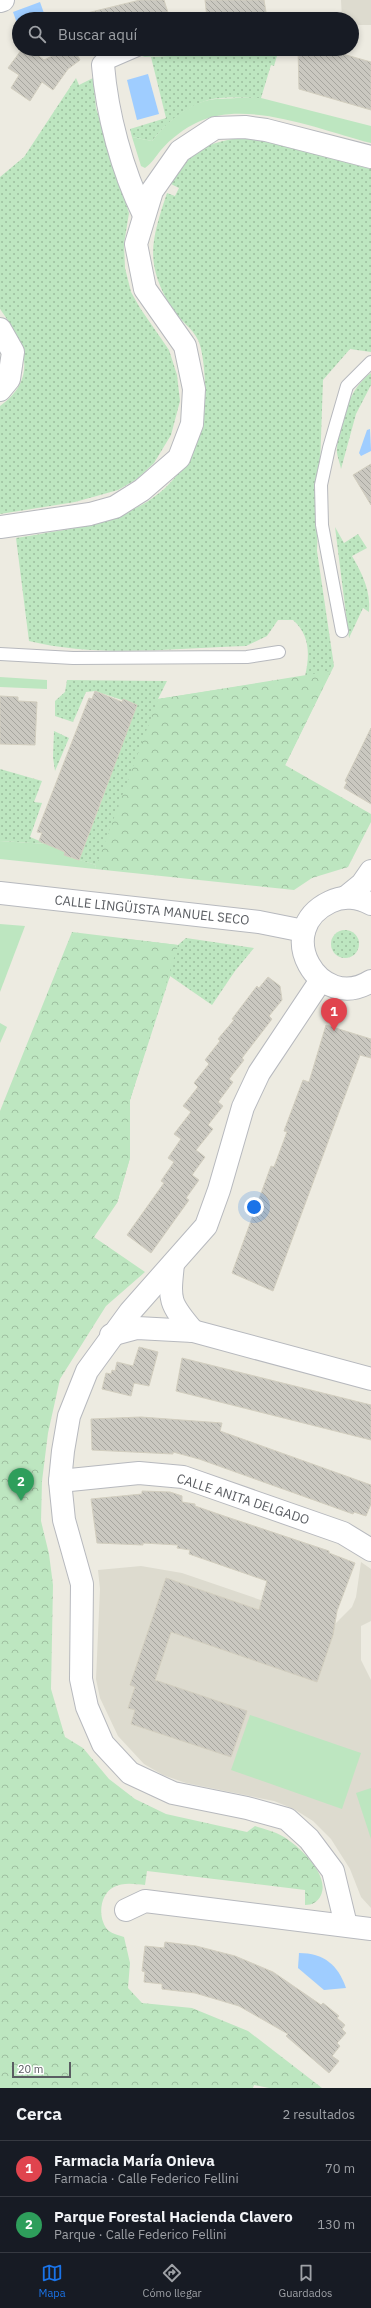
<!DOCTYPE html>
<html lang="es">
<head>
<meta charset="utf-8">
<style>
  :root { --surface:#171b24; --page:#242831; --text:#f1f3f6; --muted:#9ea1a6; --line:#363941; --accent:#1a73e8 }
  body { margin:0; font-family:"IBM Plex Sans",sans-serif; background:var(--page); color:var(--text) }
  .scale { position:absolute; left:12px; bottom:10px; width:59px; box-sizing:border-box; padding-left:4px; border:2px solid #5a5d62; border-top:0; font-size:11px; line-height:14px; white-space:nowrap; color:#5a5d62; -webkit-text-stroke:3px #fff; paint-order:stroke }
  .you { position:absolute; left:254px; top:1207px; width:14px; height:14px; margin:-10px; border:3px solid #fff; border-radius:50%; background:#1a73e8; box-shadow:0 0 0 6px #1a73e833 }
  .badge { display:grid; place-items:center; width:26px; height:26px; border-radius:50%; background:var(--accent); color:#fff; font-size:13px; font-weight:700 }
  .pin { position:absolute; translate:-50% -33px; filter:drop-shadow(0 1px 2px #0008) }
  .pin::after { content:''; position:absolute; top:21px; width:14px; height:12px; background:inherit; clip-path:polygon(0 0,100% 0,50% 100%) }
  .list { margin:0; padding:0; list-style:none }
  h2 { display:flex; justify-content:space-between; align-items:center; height:52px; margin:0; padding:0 16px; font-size:17px }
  h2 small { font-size:13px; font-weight:400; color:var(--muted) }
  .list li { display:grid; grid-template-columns:26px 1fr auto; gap:12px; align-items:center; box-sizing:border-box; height:56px; padding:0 16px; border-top:1px solid var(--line) }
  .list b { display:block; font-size:15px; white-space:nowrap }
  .list p { margin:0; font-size:13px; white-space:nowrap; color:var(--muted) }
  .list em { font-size:13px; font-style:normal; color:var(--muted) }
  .icon { flex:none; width:22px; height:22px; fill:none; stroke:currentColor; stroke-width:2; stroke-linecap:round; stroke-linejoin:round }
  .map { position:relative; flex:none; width:371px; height:2088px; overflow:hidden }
  .search { position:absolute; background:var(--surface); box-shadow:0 2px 6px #0003; left:12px; right:12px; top:12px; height:44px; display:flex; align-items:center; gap:10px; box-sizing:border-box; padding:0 14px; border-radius:22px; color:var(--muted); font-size:15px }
  .sheet { height:164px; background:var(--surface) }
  nav { display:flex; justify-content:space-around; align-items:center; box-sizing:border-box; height:56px; border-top:1px solid var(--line); background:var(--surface); font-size:11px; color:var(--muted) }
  nav a { display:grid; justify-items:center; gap:2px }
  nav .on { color:var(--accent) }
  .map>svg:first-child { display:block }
  .education { fill:#dddbcf }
  .grass { fill:url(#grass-dots) }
  .forest { fill:url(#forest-crowns) }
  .garden { fill:#bde6c0 }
  .water { fill:#9fcdff }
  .building { fill:url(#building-back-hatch); stroke:#d2cebf }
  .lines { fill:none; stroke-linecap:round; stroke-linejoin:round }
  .service-casing { stroke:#b7b9be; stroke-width:14 }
  .minor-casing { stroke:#b7b9be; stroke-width:24 }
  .tertiary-casing { stroke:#b7b9be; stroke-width:24 }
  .service { stroke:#fff; stroke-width:12 }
  .minor { stroke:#fff; stroke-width:22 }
  .tertiary { stroke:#fff; stroke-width:22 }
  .labels { text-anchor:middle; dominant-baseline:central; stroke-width:3.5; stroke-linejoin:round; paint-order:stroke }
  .street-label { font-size:13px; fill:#5a5d62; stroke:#fff }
</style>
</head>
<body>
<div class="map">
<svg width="371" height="2088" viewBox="0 0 371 2088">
  <defs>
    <pattern id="grass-dots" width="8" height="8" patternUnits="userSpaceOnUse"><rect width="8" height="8" fill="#bde6c0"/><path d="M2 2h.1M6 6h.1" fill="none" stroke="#9dbe9f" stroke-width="1.8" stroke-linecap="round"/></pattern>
    <pattern id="forest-crowns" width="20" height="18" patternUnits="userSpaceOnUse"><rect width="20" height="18" fill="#bde6c0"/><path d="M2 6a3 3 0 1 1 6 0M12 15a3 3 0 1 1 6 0" fill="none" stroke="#9dbe9f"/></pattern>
    <pattern id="building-back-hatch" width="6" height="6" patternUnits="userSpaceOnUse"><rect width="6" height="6" fill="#cac8c0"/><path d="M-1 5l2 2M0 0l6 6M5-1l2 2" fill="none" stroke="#a7a69f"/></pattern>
  </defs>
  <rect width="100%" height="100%" fill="#edebe1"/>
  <g class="education">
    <path d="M341 0H371V25H352V19H342Z"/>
    <path d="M361 1562 371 1569V1621L361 1626V1660L371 1680V1908L361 1897 350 1869 331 1839 313 1821 294 1809 274 1801 186 1783 163 1775 144 1764 118 1736 100 1698 96 1679 100 1589 98 1570 141 1566 182 1573 334 1625 352 1607 356 1597Z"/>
  </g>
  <g class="grass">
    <path d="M256 49H279L274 66 271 65 261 98C244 98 224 96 208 100 185 107 166 123 152 141L132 137 130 129 166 118 151 57 252 51Z"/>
    <path d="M76 78 79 85 93 78 96 108 129 213 124 244 125 268 131 292 140 308 169 350 177 375 180 401 171 435 154 463 137 479 118 490 75 502 0 514V406C40 377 24 342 0 309V177L24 157Z"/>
    <path d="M239 138H257L371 169V352L350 349 323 380 317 551 334 666 263 810 280 680 305 676C310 655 310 635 293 620H278L267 636 246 646C176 648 97 658 29 641L16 538C86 526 163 520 194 446 201 429 205 419 205 400 206 386 204 352 198 340 193 329 180 320 173 310 144 264 151 241 167 193L175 196 179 188 169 183C188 153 204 143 239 138Z"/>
    <path d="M371 373V385L356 414 341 469C340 463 336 454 337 448 339 423 350 387 371 373Z"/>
    <path d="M335 527 344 543 358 534 367 548 352 556C362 573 371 591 369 612L363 608 349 638Z"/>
    <path d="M67 680 167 681 158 699 274 681 95 869 96 865 79 860 104 794 132 706 136 707 137 705 95 691 86 692 73 722 55 716V701L65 692Z"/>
    <path d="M54 731 69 738 55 771 53 757Z"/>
    <path d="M0 769 42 781 34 802 42 803 30 837 47 844 0 841Z"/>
    <circle cx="345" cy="944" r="14"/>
    <path d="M186 938 254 948 235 971 212 1005 170 976 130 1100V1158L117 1203 107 1196 127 939 178 945Z"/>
  </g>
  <g class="forest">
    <path d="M331 671 285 765 371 814V822L348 867 312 878 294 890 95 869 158 699Z"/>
    <path d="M72 932 178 945 130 1100V1158L117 1203 94 1237 145 1272 106 1306 60 1379 48 1433 42 1481 41 1521 49 1554 53 1585 51 1689 65 1737 83 1748 109 1779 135 1799 166 1814 247 1832 255 1826C264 1829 276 1832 284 1837 300 1847 330 1875 321 1895 318 1902 312 1905 305 1905V1890L147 1871 145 1885C135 1884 123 1882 114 1887 99 1894 97 1920 109 1931 113 1934 119 1935 124 1937L130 1963 128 1988 142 2003 192 2008 248 2031 322 2088H269L254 2085 253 2088H0V1111Z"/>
  </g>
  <g class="garden">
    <path d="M184 49H256L252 51 142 57 153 53Z"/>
    <path d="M237 98H261L371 126V143C320 130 247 99 198 122 185 128 170 139 161 150 156 156 152 163 145 168L141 166 132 137 152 141C166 123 186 105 209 100 218 98 228 99 237 98Z"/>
    <path d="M0 677 47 680V689L0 687Z"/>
    <path d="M0 841 47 844 65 852 64 855 96 865 95 869 0 859Z"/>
    <path d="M0 924 25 926 0 992Z"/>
    <path d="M0 1023 7 1027 0 1043Z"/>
    <path d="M250 1715 361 1753 342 1809 231 1770Z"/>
    <path d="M371 1788V1839L356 1793Z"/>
  </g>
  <g class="water">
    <path d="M40 2 45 16 37 19H19L18 26 13 12Z"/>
    <path d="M148 74 159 114 137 120 127 80Z"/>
    <path d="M370 429 371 451 361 456 359 453 367 430Z"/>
    <path d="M299 1953C324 1953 338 1965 346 1988L324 1990 298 1968Z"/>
  </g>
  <g class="building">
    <path d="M140 0H164L170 19H87V13Z"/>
    <path d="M205 0H264L267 18 238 19V16L207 18Z"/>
    <path d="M22 49H29L44 60 66 49H74L80 60 68 69 53 90 42 82 30 101 11 88 19 75 8 68Z"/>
    <path d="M298 49H311L324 53 325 49 371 62V110L299 89Z"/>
    <path d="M371 464V505L353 475Z"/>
    <path d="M95 691 122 702 123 699 137 705 79 860 64 855 65 852 39 841 42 833 37 832 89 698 92 699Z"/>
    <path d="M0 696 18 697V701L37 702 35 745 0 744Z"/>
    <path d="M371 728V804L344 788 347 782 345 781Z"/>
    <path d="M268 977 280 986 282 1000 269 1016 272 1019 242 1058 244 1060 229 1079 233 1082 218 1102 223 1106 208 1125 213 1129 196 1150 205 1157 192 1175 199 1180 186 1198 189 1200 151 1253 127 1235 164 1183 161 1181 174 1162 168 1158 181 1139 174 1134 191 1112 183 1106 198 1087 194 1083 209 1064 205 1060 220 1041 218 1039 234 1020 232 1019 257 986 259 988Z"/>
    <path d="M326 1025 371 1039V1058L360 1055 273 1291 232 1273 271 1166 274 1167 287 1132 284 1131 303 1080 309 1082Z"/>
    <path d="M139 1347 158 1352 149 1386 134 1383 131 1396 102 1389 106 1373 111 1374 112 1370 115 1371 117 1362 133 1366Z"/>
    <path d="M182 1358 371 1405V1440L176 1391Z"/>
    <path d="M141 1417 222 1423 220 1431 371 1485V1504L366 1516 354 1512 353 1514 199 1459 173 1452V1454L92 1450 91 1419Z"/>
    <path d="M142 1491 170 1492 182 1496V1502L195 1504V1506L224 1516 329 1551V1553L355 1563 337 1611 333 1635 317 1682 171 1632 155 1680 247 1711 231 1757 131 1724 135 1710 128 1708 135 1687 130 1685 166 1578 259 1610 267 1581 189 1554 190 1550 177 1548 178 1545 143 1543V1545L97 1543 91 1499 142 1494Z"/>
    <path d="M165 1942 196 1946 235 1956 273 1972 321 2005 323 2003 339 2016 337 2018 345 2025 342 2029 346 2033 337 2043 340 2046 332 2056 339 2061 329 2073 286 2036 288 2034 239 2006 195 1993 162 1989V1984L144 1982 145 1972 142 1971 145 1946 164 1948Z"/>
  </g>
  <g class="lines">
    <g class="service-casing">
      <g id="service">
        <path d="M103 65 140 49"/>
        <path d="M342 631 322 525 321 485 329 448 347 386 371 362"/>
        <path d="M0 654 73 658 247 657 279 652"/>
      </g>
    </g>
    <g class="minor-casing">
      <g id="minor">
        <path d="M0 1 3 0"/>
        <path d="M103 65C107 114 122 170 144 215"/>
        <path d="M0 329 13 352 9 379 0 390"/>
        <path d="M0 527 90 514 115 507 142 490 179 458 192 424 194 389 185 346 145 289 136 244 152 191 180 151 215 128 245 127 266 130 371 157"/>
        <path d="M321 980 259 1073 243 1107 219 1190 206 1226 130 1312 87 1371 69 1416 63 1451 60 1481 64 1520 82 1584 81 1679 87 1707 103 1744 130 1773 173 1793 247 1808 287 1819 309 1839 333 1871 346 1925"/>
        <path d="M173 1264C169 1301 169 1303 193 1331"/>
        <path d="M111 1335 137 1328 193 1331 371 1379"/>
        <path d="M60 1481 139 1473 183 1477 343 1533 371 1550"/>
        <path d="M126 1910 145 1901 371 1929"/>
      </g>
    </g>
    <g class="tertiary-casing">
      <g id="tertiary">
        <path d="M0 893 259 922 304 931"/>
        <path d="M346 897 362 884 371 871"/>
        <path d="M371 904C359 897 343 895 330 902 271 930 319 1014 371 981"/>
      </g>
    </g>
    <use href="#service" class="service"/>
    <use href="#minor" class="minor"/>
    <use href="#tertiary" class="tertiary"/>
  </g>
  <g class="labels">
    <g class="street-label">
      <text transform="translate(152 910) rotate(6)">CALLE LINGÜISTA MANUEL SECO</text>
      <text transform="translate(243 1499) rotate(18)">CALLE ANITA DELGADO</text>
    </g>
  </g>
</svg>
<div class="scale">20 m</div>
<div class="you"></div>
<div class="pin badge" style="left:334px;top:1031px;background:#e0444e">1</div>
<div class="pin badge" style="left:21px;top:1501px;background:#2e9e5b">2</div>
<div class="search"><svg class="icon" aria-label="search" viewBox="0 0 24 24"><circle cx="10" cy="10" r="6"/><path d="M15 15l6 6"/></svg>Buscar aquí</div>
</div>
<section class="sheet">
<h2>Cerca<small>2 resultados</small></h2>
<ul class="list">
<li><span class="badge" style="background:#e0444e">1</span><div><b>Farmacia María Onieva</b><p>Farmacia · Calle Federico Fellini</p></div><em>70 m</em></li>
<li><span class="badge" style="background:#2e9e5b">2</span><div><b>Parque Forestal Hacienda Clavero</b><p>Parque · Calle Federico Fellini</p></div><em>130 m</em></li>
</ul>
</section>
<nav>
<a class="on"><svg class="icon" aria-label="map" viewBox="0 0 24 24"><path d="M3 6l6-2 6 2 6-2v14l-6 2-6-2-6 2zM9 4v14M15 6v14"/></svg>Mapa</a>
<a><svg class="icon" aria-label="directions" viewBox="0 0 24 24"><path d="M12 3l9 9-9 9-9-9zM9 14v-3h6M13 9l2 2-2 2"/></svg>Cómo llegar</a>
<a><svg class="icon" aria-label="saved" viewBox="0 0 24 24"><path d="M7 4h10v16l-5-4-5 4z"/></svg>Guardados</a>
</nav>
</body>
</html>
